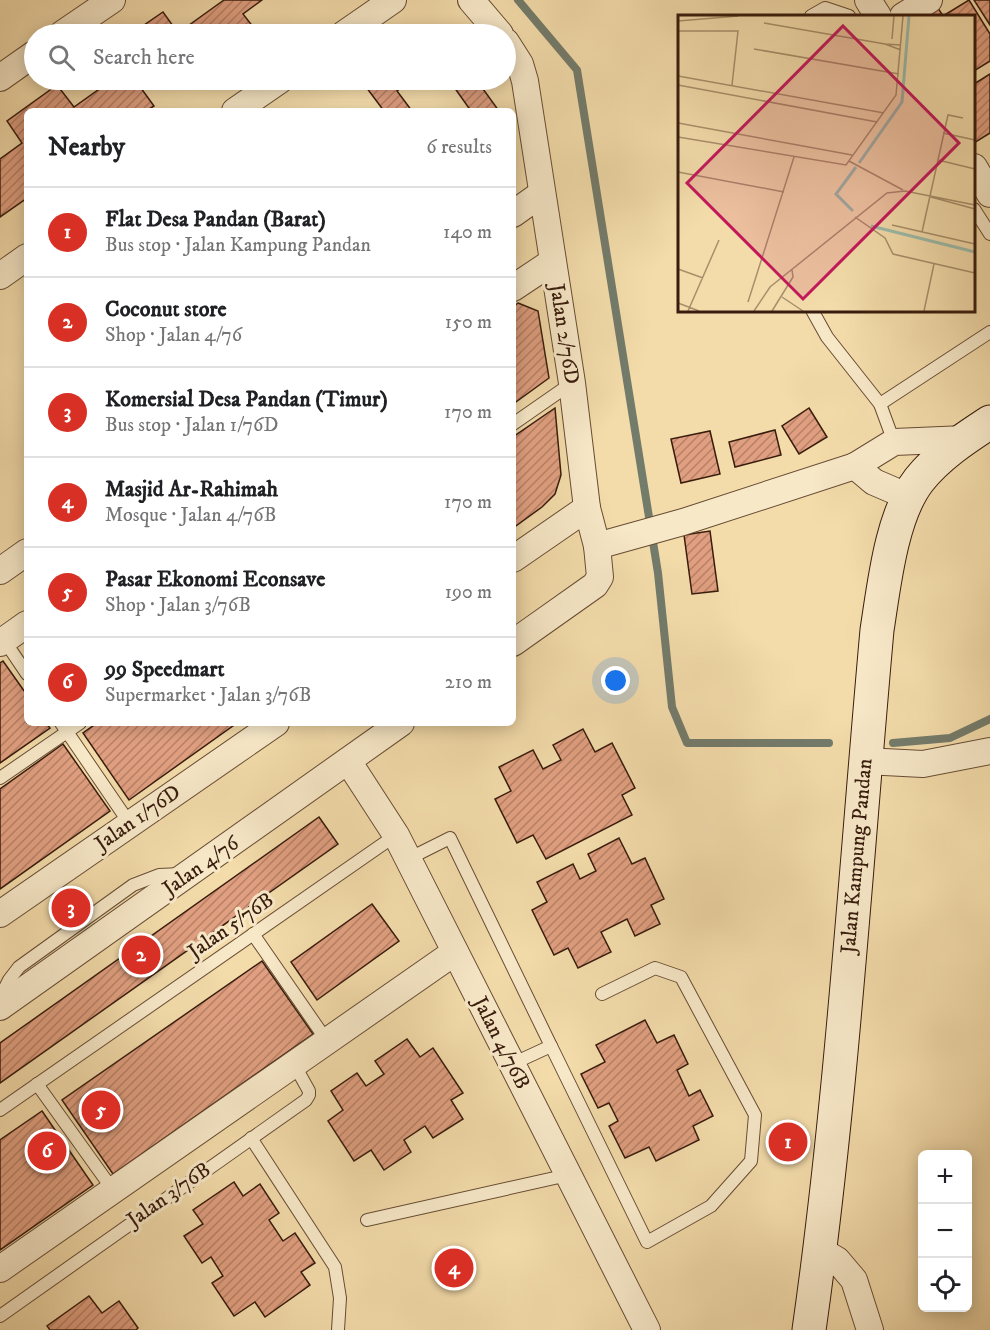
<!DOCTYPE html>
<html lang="en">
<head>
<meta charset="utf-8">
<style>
  :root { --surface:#fff; --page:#f2f2f2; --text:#202124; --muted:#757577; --line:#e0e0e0; --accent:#d93025 }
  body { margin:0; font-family:"IM FELL DW Pica",serif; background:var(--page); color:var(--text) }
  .controls { position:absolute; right:18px; bottom:18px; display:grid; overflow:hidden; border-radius:9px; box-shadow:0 3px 15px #0003 }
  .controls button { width:54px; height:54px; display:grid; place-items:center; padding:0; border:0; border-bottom:2px solid var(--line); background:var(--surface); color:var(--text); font:30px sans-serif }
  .you { position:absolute; left:616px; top:681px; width:21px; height:21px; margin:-15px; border:4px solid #fff; border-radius:50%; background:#1a73e8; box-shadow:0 0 0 9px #1a73e833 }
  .badge { display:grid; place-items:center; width:39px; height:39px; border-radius:50%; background:var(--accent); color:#fff; font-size:20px; font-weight:700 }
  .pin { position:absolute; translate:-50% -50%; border:3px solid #fff; box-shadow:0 2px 6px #0006 }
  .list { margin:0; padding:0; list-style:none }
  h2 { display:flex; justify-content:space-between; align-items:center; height:78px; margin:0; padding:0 24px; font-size:26px }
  h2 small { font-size:20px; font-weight:400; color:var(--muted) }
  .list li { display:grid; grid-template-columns:39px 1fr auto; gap:18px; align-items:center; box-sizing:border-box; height:90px; padding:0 24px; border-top:2px solid var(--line) }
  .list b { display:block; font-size:22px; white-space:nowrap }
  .list p { margin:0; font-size:20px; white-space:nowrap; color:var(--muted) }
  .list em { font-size:20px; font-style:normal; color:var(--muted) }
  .icon { flex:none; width:33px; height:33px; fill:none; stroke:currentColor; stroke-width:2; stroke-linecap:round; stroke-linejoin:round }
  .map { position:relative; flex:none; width:990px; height:1330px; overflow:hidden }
  .search { position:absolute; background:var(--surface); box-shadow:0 3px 15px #0003; left:24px; top:24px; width:492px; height:66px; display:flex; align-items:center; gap:15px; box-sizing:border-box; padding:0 21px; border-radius:33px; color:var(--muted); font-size:22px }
  .panel { position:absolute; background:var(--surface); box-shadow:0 3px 15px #0003; left:24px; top:108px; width:492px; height:618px; border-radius:9px }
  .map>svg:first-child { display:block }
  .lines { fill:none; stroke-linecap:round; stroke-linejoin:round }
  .stream { stroke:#737b6b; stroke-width:8 }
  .building { fill:url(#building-hatch); stroke:#381c0d; stroke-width:1.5 }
  .lane-casing { stroke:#674c34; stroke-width:14 }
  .street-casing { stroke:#674c34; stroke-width:28 }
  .secondary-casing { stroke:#381c0d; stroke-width:35 }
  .lane { stroke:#f7e8c8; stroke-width:12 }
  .street { stroke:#f7e8c8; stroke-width:26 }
  .secondary { stroke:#f7e8c8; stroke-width:33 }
  .labels { text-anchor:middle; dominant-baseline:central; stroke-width:6; stroke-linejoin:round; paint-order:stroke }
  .street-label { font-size:21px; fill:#381c0d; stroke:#f7e8c8 }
  .inset-river { fill:none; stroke:#9bbbaa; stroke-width:3 }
  .inset-road { fill:none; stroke:#a88f6b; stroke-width:1.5 }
  .view { fill:#c2185b; fill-opacity:0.15; stroke:#c2185b; stroke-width:3 }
  .inset-edge { fill:none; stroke:#381c0d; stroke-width:3 }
</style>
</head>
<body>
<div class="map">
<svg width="990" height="1330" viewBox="0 0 990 1330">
  <defs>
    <pattern id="building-hatch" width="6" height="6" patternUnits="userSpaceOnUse" patternTransform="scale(1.5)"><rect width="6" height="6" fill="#e09f80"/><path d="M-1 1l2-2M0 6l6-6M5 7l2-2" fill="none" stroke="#b78167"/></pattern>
  </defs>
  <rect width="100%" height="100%" fill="#f3dbaa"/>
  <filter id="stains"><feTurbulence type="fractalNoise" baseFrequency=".00333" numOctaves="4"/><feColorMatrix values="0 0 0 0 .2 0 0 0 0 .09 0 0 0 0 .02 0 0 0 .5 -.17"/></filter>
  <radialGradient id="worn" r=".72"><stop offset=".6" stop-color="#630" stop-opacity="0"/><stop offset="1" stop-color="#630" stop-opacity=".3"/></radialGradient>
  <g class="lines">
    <g class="stream">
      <path d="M518 0 577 70 658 573 672 707 687 743H829"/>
      <path d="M893 743 950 738 990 719"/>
    </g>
  </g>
  <g class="building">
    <path d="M224 0H262L243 14 257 32 254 34H131L163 12 178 33Z"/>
    <path d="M969 0 990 34V61L974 71V16H917L936 5 943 16Z"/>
    <path d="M974 0H990V25Z"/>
    <path d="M990 74V133L974 143V84Z"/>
    <path d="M112 80H144L138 84 154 106 146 111H27V198L0 217V159L22 143 7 121 57 85 74 107Z"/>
    <path d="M377 80H412L397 91 412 111H384L366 87Z"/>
    <path d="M449 80H465L471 87 478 82 499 111H471Z"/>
    <path d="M518 303 538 311 549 378 513 404V307Z"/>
    <path d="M555 408 561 475 555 494 542 507 513 528V437Z"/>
    <path d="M809 408 827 437 799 454 782 426Z"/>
    <path d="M775 430 781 455 735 467 729 442Z"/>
    <path d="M710 431 720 474 681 483 671 439Z"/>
    <path d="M710 531 718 591 692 594 684 535Z"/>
    <path d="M3 661 27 695V723H46L50 728 0 763V663Z"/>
    <path d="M97 723H237L129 800 83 733Z"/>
    <path d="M583 729 595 752 612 743 635 788 622 795 632 815 546 859 533 835 517 843 495 799 511 791 499 767 533 750 543 769 561 760 553 745Z"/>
    <path d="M63 744 110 811 0 889V789Z"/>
    <path d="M319 817 338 844 0 1083V1043Z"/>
    <path d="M619 838 632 864 645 858 664 899 651 905 660 924 635 936 627 919 601 932 611 952 578 968 568 948 554 955 532 910 547 902 537 882 573 864 580 879 596 871 588 854Z"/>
    <path d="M372 904 399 941 317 1000 291 962Z"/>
    <path d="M262 961 313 1034 113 1174 62 1100Z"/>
    <path d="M645 1020 657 1043 674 1035 688 1064 677 1070 689 1096 700 1090 713 1116 693 1126 699 1140 656 1161 649 1147 625 1158 609 1126 618 1121 609 1103 598 1108 581 1074 605 1062 596 1045Z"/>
    <path d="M407 1039 420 1057 433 1048 463 1093 451 1100 463 1119 433 1138 425 1126 404 1140 411 1152 384 1170 371 1150 354 1161 328 1121 343 1110 331 1091 357 1073 366 1086 384 1074 375 1061Z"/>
    <path d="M42 1111 93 1185 0 1250V1140Z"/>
    <path d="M234 1182 243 1196 260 1184 279 1213 269 1220 283 1241 295 1233 315 1263 301 1272 310 1285 265 1317 255 1302 234 1316 212 1283 223 1276 211 1257 202 1263 184 1236 203 1224 193 1210Z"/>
    <path d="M89 1296 102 1313 119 1301 138 1328 136 1330H50L47 1326Z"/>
  </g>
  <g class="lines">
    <g class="lane-casing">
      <g id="lane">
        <path d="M811 16 825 8 849 16"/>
        <path d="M974 209 990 234"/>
        <path d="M812 310 827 337 880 404 894 442"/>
        <path d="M880 404 990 332"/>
        <path d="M513 424 572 383"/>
        <path d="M4 640 27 674"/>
        <path d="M61 723 130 824"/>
        <path d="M0 778 80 723"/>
        <path d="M408 859 450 838 551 1046 512 1064"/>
        <path d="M253 934 327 1041"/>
        <path d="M0 998 9 980 19 967 133 885 159 875 181 874"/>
        <path d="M551 1046 647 1242 711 1206 751 1161 755 1115 681 977 655 968 602 994"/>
        <path d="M37 1084 113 1190"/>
        <path d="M0 1110 396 835"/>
        <path d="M251 1138 335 1267 340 1298 338 1330"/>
        <path d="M367 1220 568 1175"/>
        <path d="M0 1316 306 1100 309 1095V1091L294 1064"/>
      </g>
    </g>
    <g class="street-casing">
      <g id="street">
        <path d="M471 0 500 34"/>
        <path d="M868 0 878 16"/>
        <path d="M903 16 929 0"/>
        <path d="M62 34 112 0"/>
        <path d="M344 34 393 0"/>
        <path d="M506 42 520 64 525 81 572 383 587 508 597 546 600 577 595 585 513 643"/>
        <path d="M0 78 34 54"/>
        <path d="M235 111 280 80"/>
        <path d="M974 167 990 194"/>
        <path d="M513 214 541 194"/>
        <path d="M0 276 27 257"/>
        <path d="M513 288 552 262"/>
        <path d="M855 466 874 482 909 497"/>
        <path d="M597 546 683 522 855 466 894 442 965 439"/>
        <path d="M513 559 587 508"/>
        <path d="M0 571 27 552"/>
        <path d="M0 643 27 624"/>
        <path d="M348 761 396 835 647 1330"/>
        <path d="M865 761 923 764 990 751"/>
        <path d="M0 914 276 723"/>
        <path d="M0 1007 401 723"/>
        <path d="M820 1250 837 1260 854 1280 870 1330"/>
        <path d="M0 1269 455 952"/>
      </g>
    </g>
    <g class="secondary-casing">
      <path id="secondary" d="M809 1330C842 1098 856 863 877 630 884 586 891 516 919 480 938 456 964 439 990 422"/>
    </g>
    <use href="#lane" class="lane"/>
    <use href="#street" class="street"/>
    <use href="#secondary" class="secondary"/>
  </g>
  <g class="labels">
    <g class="street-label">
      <text transform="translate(564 334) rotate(81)">Jalan 2/76D</text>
      <text transform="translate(138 818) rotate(-35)">Jalan 1/76D</text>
      <text transform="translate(857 856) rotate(-85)">Jalan Kampung Pandan</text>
      <text transform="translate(201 866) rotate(-35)">Jalan 4/76</text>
      <text transform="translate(231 926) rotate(-35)">Jalan 5/76B</text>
      <text transform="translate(501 1043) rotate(63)">Jalan 4/76B</text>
      <text transform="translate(169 1195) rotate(-35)">Jalan 3/76B</text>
    </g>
  </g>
  <g transform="translate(678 15)">
    <rect width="297" height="297" fill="#f3dbaa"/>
    <path class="inset-river" d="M181 148 224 87 231 1M175 196 158 179 178 152M193 211 297 237"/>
    <path class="inset-road" d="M0 6 60 1M86 8 207 29M0 16H60L54 70M214 24 216 1M76 34 221 59M223 35 207 29 223 30M0 61 206 98M0 70 199 107M0 108 174 140M265 118 297 125M0 122 168 150 218 80 225 1M260 145 297 154M171 146 225 175M0 157 106 177M253 182 297 194M177 202 207 223 215 239 297 258M214 210 297 229M244 217 270 100 285 103M0 254 25 263M104 282 125 296M70 287 116 142M0 288 21 296M10 296 41 225M76 296 92 272 209 178 227 176 297 190M94 296 115 262 114 255M246 296 256 249"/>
    <path class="view" d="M165 11 281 128 125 284 9 168Z"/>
    <rect width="297" height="297" class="inset-edge"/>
  </g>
  <rect width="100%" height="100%" filter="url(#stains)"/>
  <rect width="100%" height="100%" fill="url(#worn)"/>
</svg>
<div class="controls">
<button>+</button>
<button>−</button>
<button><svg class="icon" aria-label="locate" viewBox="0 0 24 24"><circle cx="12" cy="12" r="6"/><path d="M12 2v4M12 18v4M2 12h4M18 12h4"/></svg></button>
</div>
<div class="you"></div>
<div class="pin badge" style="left:788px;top:1142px">1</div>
<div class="pin badge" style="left:141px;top:955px">2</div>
<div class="pin badge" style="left:71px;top:908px">3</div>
<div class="pin badge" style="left:454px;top:1268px">4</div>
<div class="pin badge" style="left:101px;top:1110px">5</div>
<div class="pin badge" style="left:47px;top:1151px">6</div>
<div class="search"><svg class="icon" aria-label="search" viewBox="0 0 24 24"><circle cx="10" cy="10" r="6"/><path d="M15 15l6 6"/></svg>Search here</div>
<section class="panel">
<h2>Nearby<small>6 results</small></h2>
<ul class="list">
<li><span class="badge">1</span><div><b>Flat Desa Pandan (Barat)</b><p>Bus stop · Jalan Kampung Pandan</p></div><em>140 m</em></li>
<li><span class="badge">2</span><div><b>Coconut store</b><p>Shop · Jalan 4/76</p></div><em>150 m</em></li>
<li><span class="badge">3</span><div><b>Komersial Desa Pandan (Timur)</b><p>Bus stop · Jalan 1/76D</p></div><em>170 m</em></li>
<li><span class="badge">4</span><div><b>Masjid Ar-Rahimah</b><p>Mosque · Jalan 4/76B</p></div><em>170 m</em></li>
<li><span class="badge">5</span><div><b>Pasar Ekonomi Econsave</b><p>Shop · Jalan 3/76B</p></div><em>190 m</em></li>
<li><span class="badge">6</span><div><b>99 Speedmart</b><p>Supermarket · Jalan 3/76B</p></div><em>210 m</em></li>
</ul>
</section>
</div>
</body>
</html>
